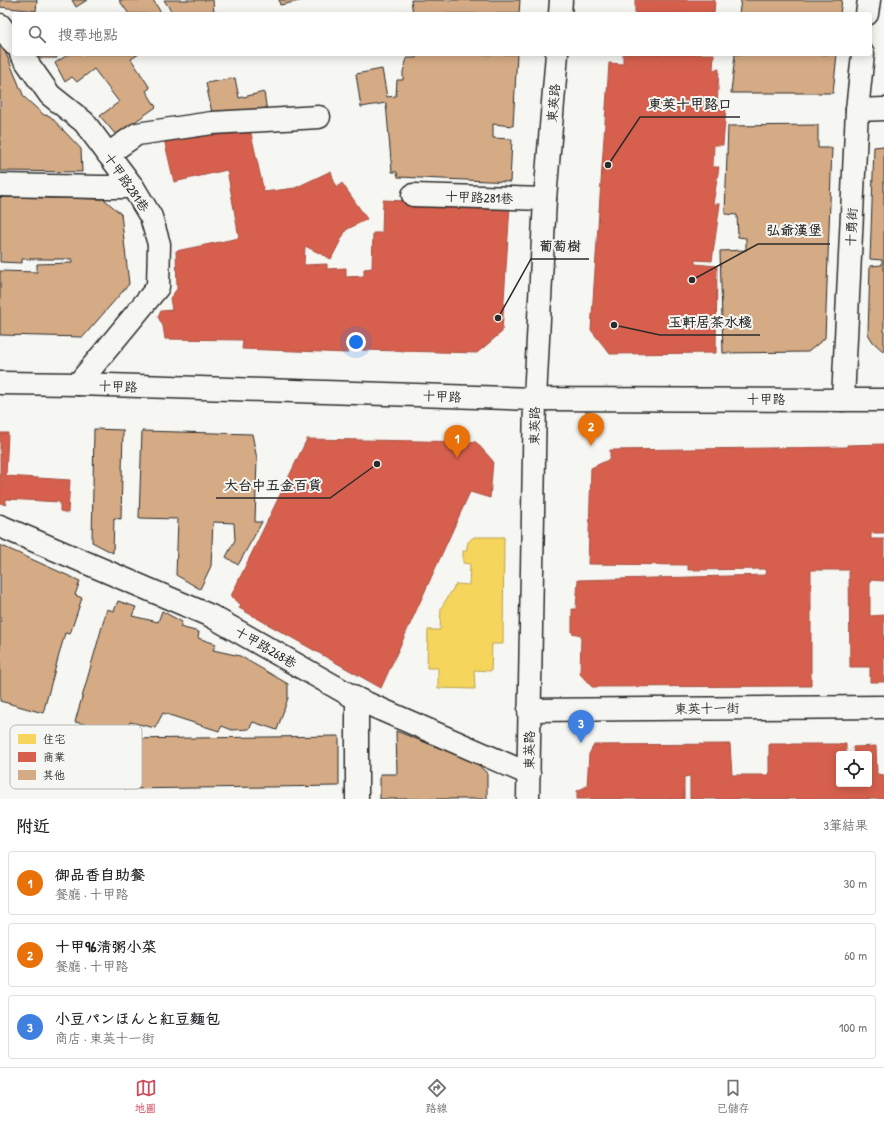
<!DOCTYPE html>
<html lang="zh-TW">
<head>
<meta charset="utf-8">
<style>
  :root { --surface:#fff; --page:#f6f6f6; --text:#202124; --muted:#757577; --line:#e0e0e0; --accent:#d1495b }
  body { margin:0; font-family:"Patrick Hand","LXGW WenKai TC","Klee One",sans-serif; background:var(--page); color:var(--text) }
  .controls { position:absolute; right:12px; bottom:12px; display:grid; overflow:hidden; border-radius:4px; box-shadow:0 2px 10px #0003 }
  .controls button { width:36px; height:36px; display:grid; place-items:center; padding:0; border:0; border-bottom:1px solid var(--line); background:var(--surface); color:var(--text); font:20px sans-serif }
  .you { position:absolute; left:356px; top:342px; width:14px; height:14px; margin:-10px; border:3px solid #fff; border-radius:50%; background:#1a73e8; box-shadow:0 0 0 6px #1a73e833 }
  .badge { display:grid; place-items:center; width:26px; height:26px; border-radius:50%; background:var(--accent); color:#fff; font-size:13px; font-weight:700 }
  .pin { position:absolute; translate:-50% -33px; filter:drop-shadow(0 1px 2px #0008) }
  .pin::after { content:''; position:absolute; top:21px; width:14px; height:12px; background:inherit; clip-path:polygon(0 0,100% 0,50% 100%) }
  .list { margin:0; padding:0; list-style:none }
  h2 { display:flex; justify-content:space-between; align-items:center; height:52px; margin:0; padding:0 16px; font-size:17px }
  h2 small { font-size:13px; font-weight:400; color:var(--muted) }
  .list li { display:grid; grid-template-columns:26px 1fr auto; gap:12px; align-items:center; box-sizing:border-box; height:64px; margin:0 8px 8px; padding:0 8px; border:1px solid var(--line); border-radius:4px }
  .list b { display:block; font-size:15px; white-space:nowrap }
  .list p { margin:0; font-size:13px; white-space:nowrap; color:var(--muted) }
  .list em { font-size:13px; font-style:normal; color:var(--muted) }
  .icon { flex:none; width:22px; height:22px; fill:none; stroke:currentColor; stroke-width:2; stroke-linecap:round; stroke-linejoin:round }
  .map { position:relative; flex:none; width:884px; height:799px; overflow:hidden }
  .search { position:absolute; background:var(--surface); box-shadow:0 2px 10px #0003; left:12px; right:12px; top:12px; height:44px; display:flex; align-items:center; gap:10px; box-sizing:border-box; padding:0 14px; border-radius:4px; color:var(--muted); font-size:15px }
  .sheet { height:268px; background:var(--surface) }
  nav { display:flex; justify-content:space-around; align-items:center; box-sizing:border-box; height:56px; border-top:1px solid var(--line); background:var(--surface); font-size:11px; color:var(--muted) }
  nav a { display:grid; justify-items:center; gap:2px }
  nav .on { color:var(--accent) }
  .map>svg:first-child { display:block }
  .homes { fill:#f6d55c; stroke:#b9a24d }
  .shops { fill:#d6604d; stroke:#a35043 }
  .building { fill:#d4ab85; stroke:#2b2b2b }
  .lines { fill:none; stroke-linecap:round; stroke-linejoin:round }
  .minor-casing { stroke:#2b2b2b; stroke-width:25 }
  .minor { stroke:#f6f6f2; stroke-width:22 }
  .labels { text-anchor:middle; dominant-baseline:central; stroke-width:4; stroke-linejoin:round; paint-order:stroke }
  .street-label { font-size:13px; fill:#2b2b2b; stroke:#f6f6f2 }
  .key { fill:#f6f6f2; stroke:#b9b9b6; stroke-width:1 }
  .key-label { font-size:11px; fill:#2b2b2b }
  .leader { fill:none; stroke:#2b2b2b; stroke-width:1.5 }
  .callout-dot { fill:#2b2b2b; stroke:#f6f6f2; stroke-width:1.5 }
  .callout-label { font-size:14px; text-anchor:middle; font-weight:bold; fill:#2b2b2b; stroke:#f6f6f2; stroke-width:4; stroke-linejoin:round; paint-order:stroke }
</style>
</head>
<body>
<div class="map">
<svg width="884" height="799" viewBox="0 0 884 799">
  <rect width="100%" height="100%" fill="#f6f6f2"/>
  <filter id="ink" filterUnits="userSpaceOnUse"><feTurbulence type="fractalNoise" baseFrequency=".025" numOctaves="2"/><feDisplacementMap in="SourceGraphic" scale="8" xChannelSelector="R" yChannelSelector="G"/><feConvolveMatrix kernelMatrix="1 2 1 2 8 2 1 2 1" color-interpolation-filters="sRGB"/></filter>
  <g filter="url(#ink)">
    <path class="homes" d="M474 537H504L503 644H492L491 671 474 670 475 689 438 688V668H427L428 630H440L441 608 456 584 469 585 470 564 463 563V551H466L468 542Z"/>
    <g class="shops">
      <path d="M635 0H715L714 14H635Z"/>
      <path d="M623 54H714L713 70 719 69 717 108H726L723 145H714L713 167H719L713 204H720L712 261 695 260V264L717 266 716 353 610 354 591 330 609 63 623 64Z"/>
      <path d="M214 127 217 135 250 129 264 192 295 188 331 171 336 188 342 183 367 219 346 230 331 259 305 246 304 265 327 264V269L346 268V277L364 276V269L372 268 373 233H382L383 200 510 205 502 332 477 353 362 350V345H348V353L242 349 243 340 165 339 163 326 158 317 161 311 172 310 170 298 177 289 176 251 239 238 227 170 174 182 163 135Z"/>
      <path d="M0 433H8L6 476 70 480 68 513 60 511V502L6 499V505L0 503Z"/>
      <path d="M307 439 476 442 493 461 490 498 470 492 381 688 239 608 241 605 231 596Z"/>
      <path d="M884 444V533H871V539H884V581L870 580V616L884 615V682H870V667H850L849 570H811V686L592 687 580 674 581 635 572 633V609H576L578 580 766 575V569L688 570V565L588 564 591 468 610 459V450L847 447V445Z"/>
      <path d="M730 744 732 775H769V744H846V754H839V784H869V754H854L853 747 876 746 877 774 884 775V799H690V776L684 777V799H577V791L587 786 589 754 594 745Z"/>
    </g>
    <g class="building">
      <path d="M0 0H37L36 11 0 7Z"/>
      <path d="M72 0H87L76 7Z"/>
      <path d="M119 0H153L162 14H129Z"/>
      <path d="M164 0H213L214 14H173Z"/>
      <path d="M279 0H304L280 5Z"/>
      <path d="M411 0H520L519 14H413Z"/>
      <path d="M741 0H842L840 14H739Z"/>
      <path d="M0 43 2 44 24 97 44 115 50 116 81 149 82 172 0 171Z"/>
      <path d="M38 54H56L57 58H40Z"/>
      <path d="M69 54H139L131 59 150 88 146 91 156 107 116 135 100 116 119 102 94 69 77 82 72 77 65 82 55 63Z"/>
      <path d="M416 54H517L513 126 493 124V138L512 139 510 182 398 177 397 172H392L386 103 361 107 356 74 382 69 387 97 396 96 397 80H403V72L407 58H416Z"/>
      <path d="M735 54H837L833 93H731Z"/>
      <path d="M235 78 239 98 264 92 267 112 213 118 206 83Z"/>
      <path d="M818 125V148H832L825 338 808 352 723 353 720 251 746 250V238L738 237 737 215 725 214 728 126Z"/>
      <path d="M884 146V351H883L873 342 868 334 870 266 882 265V260L870 259 874 147Z"/>
      <path d="M0 197 104 199 121 214 129 284 83 337 0 335V271L37 272V264L72 263V259H22V263L0 262Z"/>
      <path d="M94 429 123 430 121 519 114 518 113 553 92 542Z"/>
      <path d="M142 431 252 434 257 459 255 522H262L238 565 226 557 235 540 234 523 213 522 211 566 200 589 176 575 178 519 139 518Z"/>
      <path d="M0 545 80 581 75 595 82 598 70 634 65 633 43 713 0 701Z"/>
      <path d="M118 601 136 607 132 616 158 622 162 611 182 622 180 627 199 632 198 638 216 644 213 650 240 656 288 684V698L277 730 253 722 249 729 232 730 222 726 219 731 163 713 155 728 130 722 125 733 75 722 107 609 114 611Z"/>
      <path d="M396 731 475 762 487 773V799H380V774H397Z"/>
      <path d="M339 736V786L125 789V739Z"/>
    </g>
    <g class="lines">
      <g class="minor-casing">
        <g id="minor">
          <path d="M560 14 561 0"/>
          <path d="M867 14 869 0"/>
          <path d="M0 25 14 44"/>
          <path d="M21 54 50 95 84 122 133 187 151 217 159 244 158 287 78 384"/>
          <path d="M857 110 884 109"/>
          <path d="M108 154 137 134 212 123 319 117"/>
          <path d="M0 185 100 187H133"/>
          <path d="M413 195 545 199"/>
          <path d="M0 383 78 384 535 399 884 400"/>
          <path d="M843 400 857 110 863 54"/>
          <path d="M0 526 211 616 357 699 529 774"/>
          <path d="M357 699V799"/>
          <path d="M529 710 884 707"/>
          <path d="M528 799 535 399 545 199 557 54"/>
        </g>
      </g>
      <use href="#minor" class="minor"/>
    </g>
  </g>
  <g class="labels">
    <g class="street-label">
      <text transform="translate(553 103) rotate(-85)">東英路</text>
      <text transform="translate(127 182) rotate(55)">十甲路281巷</text>
      <text transform="translate(479 197) rotate(2)">十甲路281巷</text>
      <text transform="translate(851 227) rotate(-87)">十勇街</text>
      <text transform="translate(118 386) rotate(2)">十甲路</text>
      <text transform="translate(442 396) rotate(2)">十甲路</text>
      <text x="766" y="399">十甲路</text>
      <text transform="translate(534 426) rotate(-89)">東英路</text>
      <text transform="translate(266 647) rotate(30)">十甲路268巷</text>
      <text transform="translate(707 708) rotate(-1)">東英十一街</text>
      <text transform="translate(529 750) rotate(-90)">東英路</text>
    </g>
  </g>
  <rect x="10" y="725" width="132" height="64" rx="6" class="key"/>
  <rect x="18" y="734" width="18" height="10" fill="#f6d55c"/>
  <rect x="18" y="752" width="18" height="10" fill="#d6604d"/>
  <rect x="18" y="770" width="18" height="10" fill="#d4ab85"/>
  <g class="key-label">
    <text x="43" y="743">住宅</text>
    <text x="43" y="761">商業</text>
    <text x="43" y="779">其他</text>
  </g>
  <path class="leader" d="M608 165L640 117H740M692 280L758 244H830M498 318L531 259H589M614 325L660 335H760M377 464L330 498H216"/>
  <g class="callout-dot">
    <circle cx="608" cy="165" r="4"/>
    <circle cx="692" cy="280" r="4"/>
    <circle cx="498" cy="318" r="4"/>
    <circle cx="614" cy="325" r="4"/>
    <circle cx="377" cy="464" r="4"/>
  </g>
  <g class="callout-label">
    <text x="690" y="109">東英十甲路口</text>
    <text x="794" y="235">弘爺漢堡</text>
    <text x="560" y="251">葡萄樹</text>
    <text x="710" y="327">玉軒居茶水棧</text>
    <text x="273" y="490">大台中五金百貨</text>
  </g>
</svg>
<div class="controls">
<button><svg class="icon" aria-label="locate" viewBox="0 0 24 24"><circle cx="12" cy="12" r="6"/><path d="M12 2v4M12 18v4M2 12h4M18 12h4"/></svg></button>
</div>
<div class="you"></div>
<div class="pin badge" style="left:457px;top:458px;background:#e8710a">1</div>
<div class="pin badge" style="left:591px;top:446px;background:#e8710a">2</div>
<div class="pin badge" style="left:581px;top:743px;background:#3f7fe0">3</div>
<div class="search"><svg class="icon" aria-label="search" viewBox="0 0 24 24"><circle cx="10" cy="10" r="6"/><path d="M15 15l6 6"/></svg>搜尋地點</div>
</div>
<section class="sheet">
<h2>附近<small>3筆結果</small></h2>
<ul class="list">
<li><span class="badge" style="background:#e8710a">1</span><div><b>御品香自助餐</b><p>餐廳 · 十甲路</p></div><em>30 m</em></li>
<li><span class="badge" style="background:#e8710a">2</span><div><b>十甲96清粥小菜</b><p>餐廳 · 十甲路</p></div><em>60 m</em></li>
<li><span class="badge" style="background:#3f7fe0">3</span><div><b>小豆パンほんと紅豆麵包</b><p>商店 · 東英十一街</p></div><em>100 m</em></li>
</ul>
</section>
<nav>
<a class="on"><svg class="icon" aria-label="map" viewBox="0 0 24 24"><path d="M3 6l6-2 6 2 6-2v14l-6 2-6-2-6 2zM9 4v14M15 6v14"/></svg>地圖</a>
<a><svg class="icon" aria-label="directions" viewBox="0 0 24 24"><path d="M12 3l9 9-9 9-9-9zM9 14v-3h6M13 9l2 2-2 2"/></svg>路線</a>
<a><svg class="icon" aria-label="saved" viewBox="0 0 24 24"><path d="M7 4h10v16l-5-4-5 4z"/></svg>已儲存</a>
</nav>
</body>
</html>
